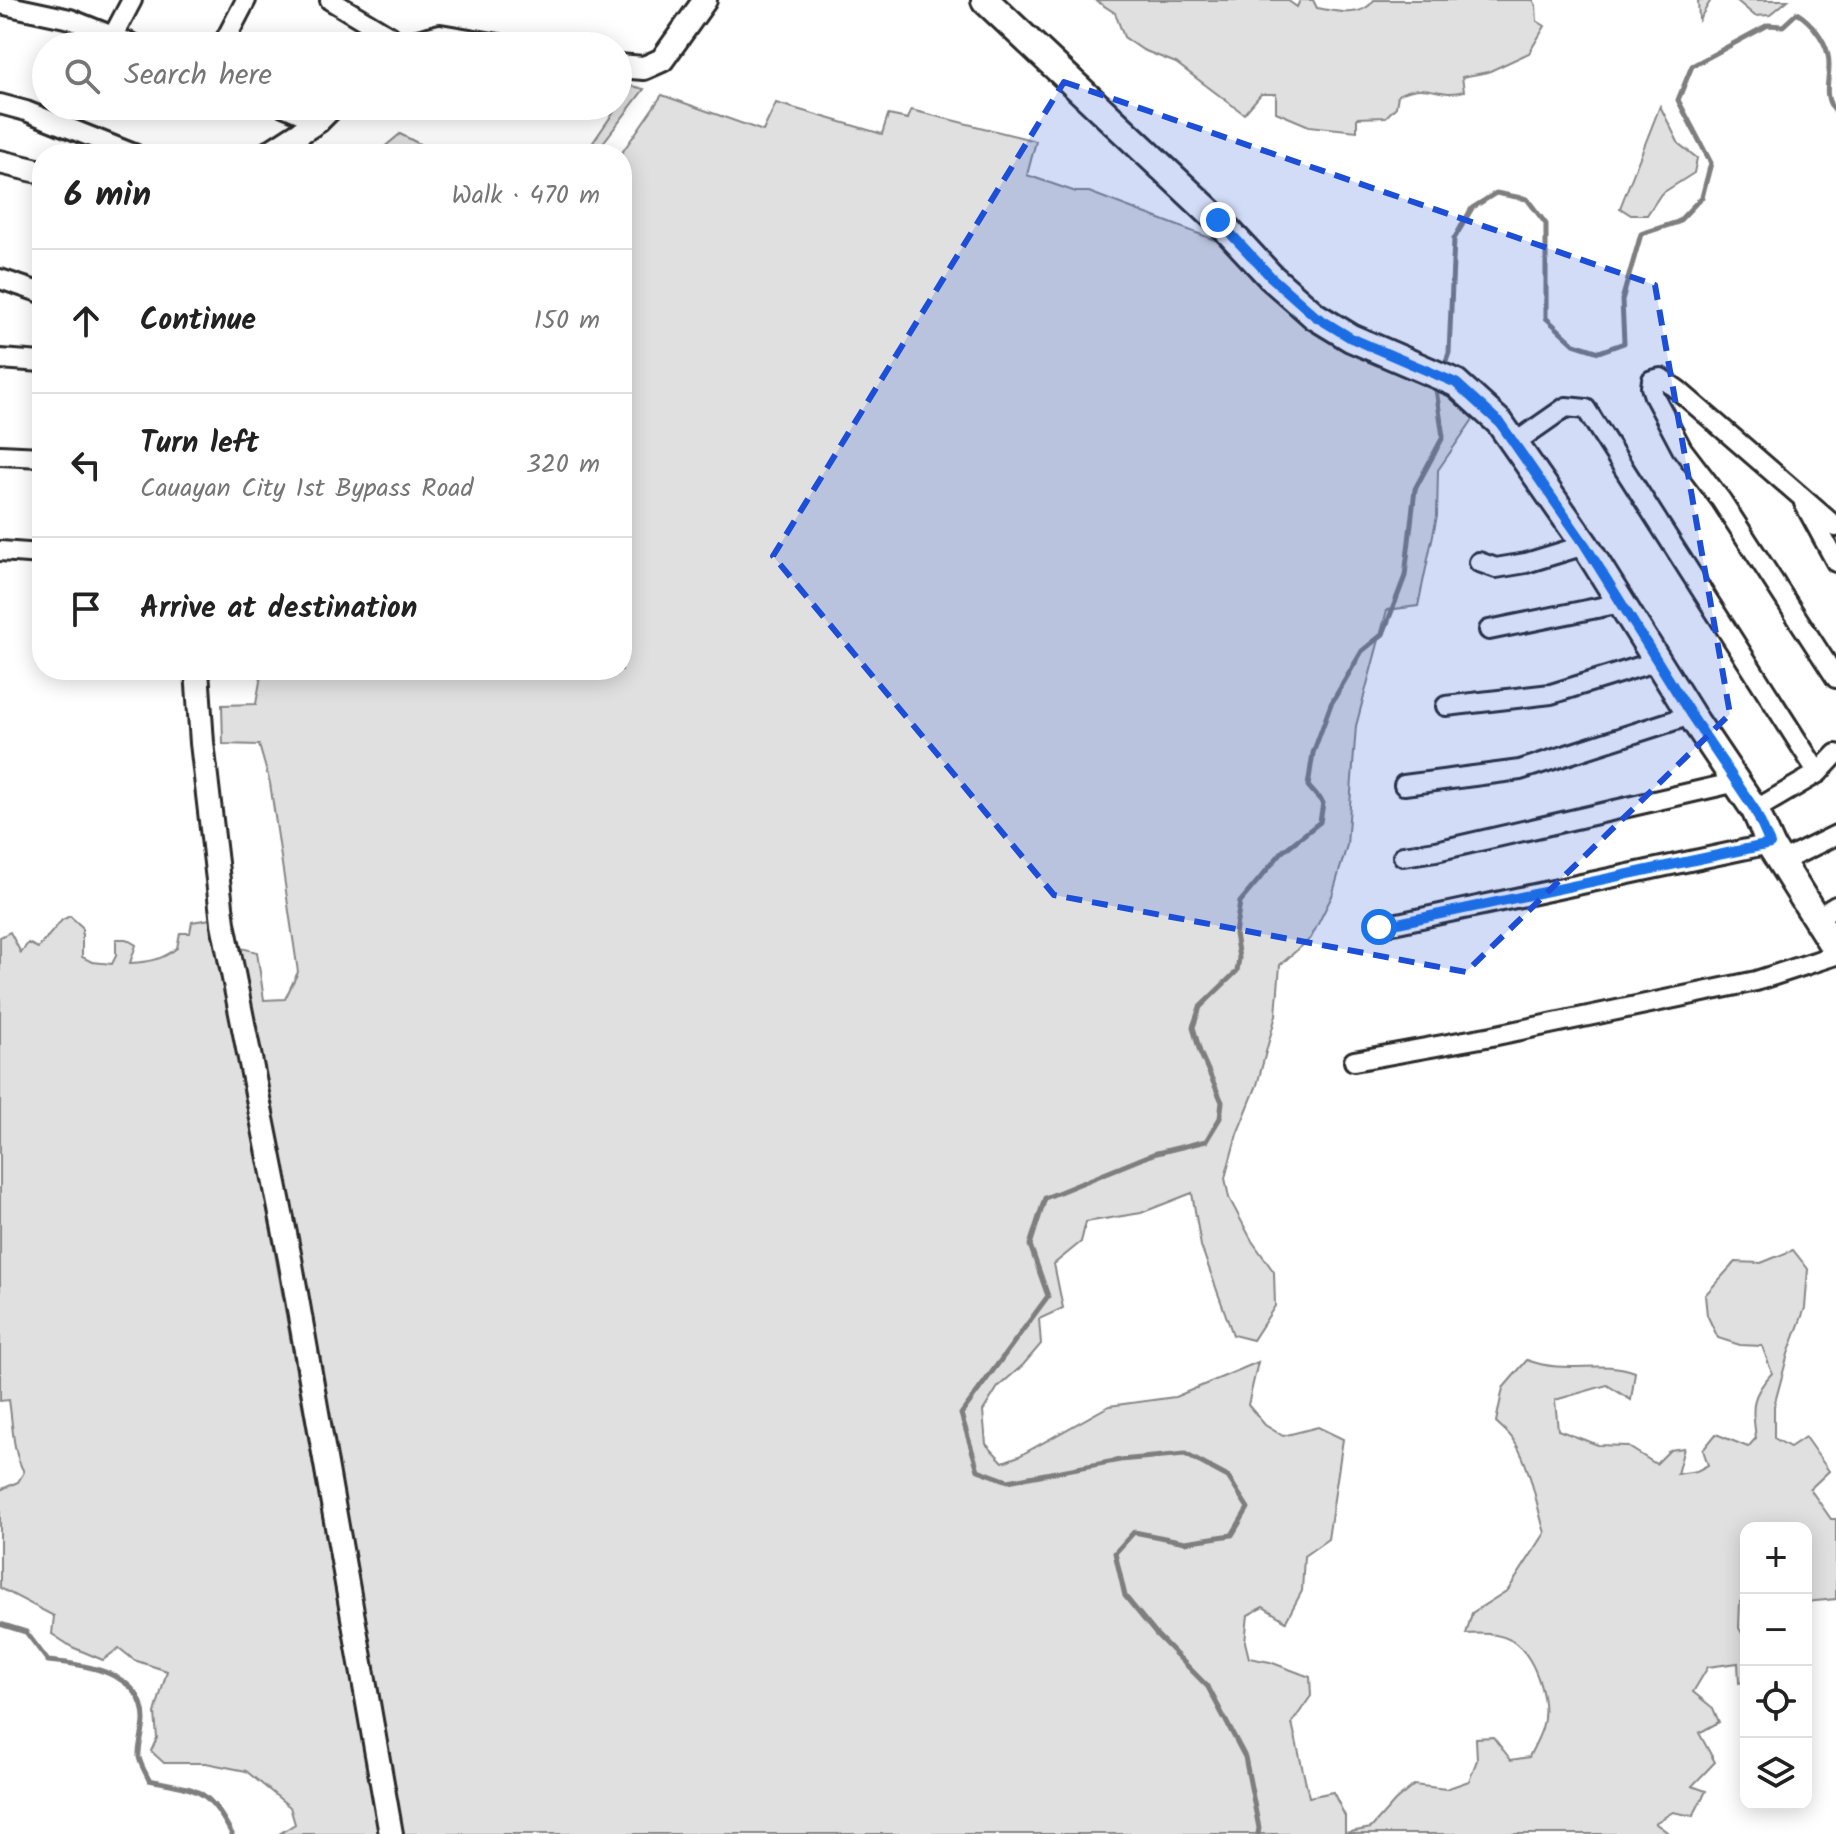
<!DOCTYPE html>
<html lang="en">
<head>
<meta charset="utf-8">
<style>
  :root { --surface:#fff; --page:#f6f6f6; --text:#222; --muted:#767676; --line:#e0e0e0 }
  body { margin:0; font-family:Kalam,sans-serif; background:var(--page); color:var(--text) }
  .controls { position:absolute; right:24px; bottom:24px; display:grid; overflow:hidden; border-radius:16px; box-shadow:0 4px 20px #0003 }
  .controls button { width:72px; height:72px; display:grid; place-items:center; padding:0; border:0; border-bottom:2px solid var(--line); background:var(--surface); color:var(--text); font:40px sans-serif }
  .stop { position:absolute; width:24px; height:24px; margin:-18px; border:6px solid #1a73e8; border-radius:50%; background:#fff }
  .stop.end { background:#1a73e8; border-color:#fff; box-shadow:0 2px 8px #0008 }
  .list { margin:0; padding:0; list-style:none }
  h2 { display:flex; justify-content:space-between; align-items:center; height:104px; margin:0; padding:0 32px; font-size:34px }
  h2 small { font-size:26px; font-weight:400; color:var(--muted) }
  .list li { display:grid; grid-template-columns:52px 1fr auto; gap:24px; align-items:center; box-sizing:border-box; height:144px; padding:0 32px; border-top:2px solid var(--line) }
  .list b { display:block; font-size:30px; white-space:nowrap }
  .list p { margin:0; font-size:26px; white-space:nowrap; color:var(--muted) }
  .list em { font-size:26px; font-style:normal; color:var(--muted) }
  .icon { flex:none; width:44px; height:44px; fill:none; stroke:currentColor; stroke-width:2; stroke-linecap:round; stroke-linejoin:round }
  .map { position:relative; flex:none; width:1836px; height:1834px; overflow:hidden }
  .search { position:absolute; background:var(--surface); box-shadow:0 4px 20px #0003; left:32px; top:32px; width:600px; height:88px; display:flex; align-items:center; gap:20px; box-sizing:border-box; padding:0 28px; border-radius:44px; color:var(--muted); font-size:30px }
  .panel { position:absolute; background:var(--surface); box-shadow:0 4px 20px #0003; left:32px; top:144px; width:600px; height:536px; border-radius:32px }
  .map>svg:first-child { display:block }
  .green { fill:#e0e0e0; stroke:#868686; stroke-width:2 }
  .lines { fill:none; stroke-linecap:round; stroke-linejoin:round }
  .stream { stroke:#7e7e7e; stroke-width:5 }
  .minor-casing { stroke:#2b2b2b; stroke-width:24 }
  .tertiary-casing { stroke:#2b2b2b; stroke-width:28 }
  .secondary-casing { stroke:#2b2b2b; stroke-width:32 }
  .minor { stroke:#fff; stroke-width:18 }
  .tertiary { stroke:#fff; stroke-width:22 }
  .secondary { stroke:#fff; stroke-width:26 }
  .route { stroke:#1a73e8; stroke-width:10 }
  .marked { fill:#1d4ed8; fill-opacity:0.2; stroke:#1d4ed8; stroke-width:6; stroke-dasharray:16 10; stroke-linejoin:round }
</style>
</head>
<body>
<div class="map">
<svg width="1836" height="1834" viewBox="0 0 1836 1834">
  <rect width="100%" height="100%" fill="#fff"/>
  <filter id="ink" filterUnits="userSpaceOnUse"><feTurbulence type="fractalNoise" baseFrequency=".0125" numOctaves="2"/><feDisplacementMap in="SourceGraphic" scale="16" xChannelSelector="R" yChannelSelector="G"/><feConvolveMatrix kernelMatrix="1 2 1 2 8 2 1 2 1" color-interpolation-filters="sRGB"/></filter>
  <g filter="url(#ink)">
    <g class="green">
      <path d="M1095 0H1287L1297 7 1300 0H1313L1317 8C1336 11 1361 19 1374 0H1533L1536 5 1537 21 1545 26 1529 53 1488 72 1462 77 1464 91C1437 99 1429 80 1398 95L1396 107 1386 117 1357 118V131L1309 126 1276 112V94H1261L1244 114 1176 63 1143 50 1124 37 1115 13Z"/>
      <path d="M1698 0H1788L1770 15 1755 16 1736 0H1711L1699 20Z"/>
      <path d="M624 84 644 89 603 143 615 154H585L618 106Z"/>
      <path d="M662 95 763 131 776 103 882 134 888 115 908 119 911 110 1036 141 1027 175 1076 192H1089L1228 245 1455 395 1478 412 1438 470 1437 516 1418 606 1387 610 1356 726 1347 845 1332 896 1311 938 1280 965 1276 1015 1257 1085 1237 1134 1225 1178 1229 1198 1252 1241 1274 1272 1275 1306 1253 1340 1233 1335 1201 1246 1192 1193 1141 1213 1086 1222 1081 1242 1054 1264 1063 1308 1039 1319 1041 1344 1023 1365 998 1387 983 1411 986 1444 1003 1462 1019 1456 1109 1406 1175 1397 1258 1362 1248 1405 1265 1425 1283 1436 1318 1427 1343 1439 1328 1539 1304 1556 1302 1591 1286 1621 1263 1607 1248 1615 1245 1642 1249 1658 1270 1662 1310 1677 1311 1696 1292 1723 1309 1797 1333 1792 1345 1816V1833L1371 1828 1395 1801 1414 1785 1446 1789 1469 1781 1477 1760 1476 1738 1493 1737 1511 1760 1529 1757C1533 1748 1539 1738 1542 1728 1550 1703 1536 1659 1515 1643 1502 1633 1481 1633 1466 1634L1472 1613 1508 1590 1545 1533C1536 1504 1531 1467 1514 1441 1510 1434 1502 1428 1496 1422L1503 1388 1527 1360C1566 1375 1600 1359 1635 1372L1631 1400 1607 1385 1555 1400 1558 1430 1598 1445 1627 1446 1656 1464 1670 1450 1684 1448 1677 1474 1697 1471 1708 1465 1703 1450 1716 1434 1748 1447 1756 1438C1752 1406 1750 1397 1772 1373L1762 1346 1740 1345 1718 1338 1707 1315 1705 1295 1735 1262 1761 1263 1793 1250 1808 1269 1805 1308 1788 1354 1774 1406V1438L1790 1447 1805 1437 1829 1471 1810 1489 1831 1519H1836V1599L1806 1602V1528H1746V1602H1740L1739 1628 1746 1640V1681L1739 1683 1738 1663 1708 1667 1693 1692 1713 1708 1719 1722 1699 1733 1715 1762 1692 1786 1706 1791 1693 1816 1673 1812 1655 1823 1670 1834H402L238 947 257 952 264 1000 285 999 298 972 270 783 259 745 223 744 222 705 256 704 262 670H622L621 154Z"/>
      <path d="M1660 106 1679 144 1697 158 1694 173 1661 194 1647 215H1631L1620 208Z"/>
      <path d="M400 134 439 154H376Z"/>
      <path d="M70 916 82 927V957L92 962 112 964 116 956V939H126L136 945 130 963C149 962 162 960 177 948L180 933H190L192 922 211 919 250 1114 379 1834H279L295 1824 290 1807 246 1771 206 1763H164L151 1751 157 1738 155 1713 167 1671 134 1660 119 1648 103 1660 72 1647 52 1634 54 1616 0 1588V1490L18 1482 24 1472C12 1451 13 1425 9 1400L0 1401V937L10 932 21 953 28 943 38 948 62 920Z"/>
    </g>
    <g class="lines">
      <g class="stream">
        <path d="M1444 367 1449 353 1454 239 1472 208 1496 193 1527 199 1546 224V318L1574 344 1599 352 1624 343 1622 300 1641 234 1678 222 1702 197 1711 163 1678 100 1692 66 1768 25 1783 26 1797 13C1811 22 1825 39 1828 55 1833 75 1819 95 1836 112"/>
        <path d="M0 1624 26 1632 48 1661C83 1664 144 1672 144 1720 144 1732 138 1745 139 1757 140 1764 146 1773 149 1780 199 1790 207 1787 232 1834"/>
        <path d="M1258 1834 1259 1828 1245 1757 1208 1687 1156 1634 1125 1596 1115 1553 1134 1532 1185 1542 1232 1535 1248 1508 1228 1477 1185 1454 1120 1460 1008 1481 978 1470 961 1414 1048 1296 1030 1245 1045 1198 1153 1154 1206 1141 1220 1118 1222 1102 1200 1052 1193 1027 1200 1007 1237 971 1239 958 1235 934 1240 902 1282 852 1320 822 1323 803 1308 786 1313 753 1331 704 1362 651 1383 634 1405 576 1415 489 1443 437 1436 389 1438 384"/>
      </g>
      <g class="minor-casing">
        <g id="minor">
          <path d="M330 0 390 36 399 46"/>
          <path d="M0 4 70 19 138 46"/>
          <path d="M113 36 132 0"/>
          <path d="M222 46 246 0"/>
          <path d="M0 104 26 111 134 154"/>
          <path d="M283 106 318 121"/>
          <path d="M0 279 42 293"/>
          <path d="M0 359 42 362"/>
          <path d="M1516 442 1566 407 1586 409 1818 773"/>
          <path d="M0 455 42 457"/>
          <path d="M1804 503 1836 562"/>
          <path d="M1836 527 1678 390 1661 378 1652 380 1651 387 1654 396 1682 449 1721 500 1836 678"/>
          <path d="M0 551 42 554"/>
          <path d="M1479 562 1496 568 1526 563 1585 545"/>
          <path d="M1489 630 1621 603"/>
          <path d="M1446 706 1551 694 1658 661"/>
          <path d="M1404 785 1520 770 1691 715"/>
          <path d="M1755 810 1818 773 1836 754"/>
          <path d="M1403 856 1436 851 1737 782"/>
          <path d="M1781 862 1836 835"/>
          <path d="M1816 918 1836 906"/>
          <path d="M1379 927 1770 844"/>
          <path d="M1354 1061 1492 1036 1756 981 1836 955"/>
        </g>
      </g>
      <g class="tertiary-casing">
        <g id="tertiary">
          <path d="M403 46 440 36 499 46"/>
          <path d="M618 66 644 68 662 60 705 0"/>
          <path d="M267 154 318 121 333 106"/>
          <path d="M0 162 42 172"/>
          <path d="M197 670 202 743 223 923 290 1259 391 1834"/>
        </g>
      </g>
      <g class="secondary-casing">
        <path id="secondary" d="M985 0 1218 220 1271 277 1315 316 1351 338 1456 383 1500 423 1585 545 1691 715 1755 810 1772 848 1836 950"/>
      </g>
      <use href="#minor" class="minor"/>
      <use href="#tertiary" class="tertiary"/>
      <use href="#secondary" class="secondary"/>
    </g>
  </g>
  <g class="lines" filter="url(#ink)">
    <path class="route" d="M1218 220 1271 277 1315 316 1351 338 1456 383 1500 423 1585 545 1691 715 1755 810 1770 844 1379 927"/>
  </g>
  <path class="marked" d="M1064 82 1655 285 1730 714 1466 972 1054 895 773 556Z"/>
</svg>
<div class="controls">
<button>+</button>
<button>−</button>
<button><svg class="icon" aria-label="locate" viewBox="0 0 24 24"><circle cx="12" cy="12" r="6"/><path d="M12 2v4M12 18v4M2 12h4M18 12h4"/></svg></button>
<button><svg class="icon" aria-label="layers" viewBox="0 0 24 24"><path d="M12 4l9 5-9 5-9-5zM3 14l9 5 9-5"/></svg></button>
</div>
<div class="stop" style="left:1379px;top:927px"></div>
<div class="stop end" style="left:1218px;top:220px"></div>
<div class="search"><svg class="icon" aria-label="search" viewBox="0 0 24 24"><circle cx="10" cy="10" r="6"/><path d="M15 15l6 6"/></svg>Search here</div>
<section class="panel">
<h2>6 min<small>Walk · 470 m</small></h2>
<ul class="list">
<li><svg class="icon" aria-label="ahead" viewBox="0 0 24 24"><path d="M12 20V5M6 11l6-6 6 6"/></svg><div><b>Continue</b></div><em>150 m</em></li>
<li><svg class="icon" aria-label="left" viewBox="0 0 24 24"><path d="M17 20v-9H6M10 6l-5 5 5 5"/></svg><div><b>Turn left</b><p>Cauayan City 1st Bypass Road</p></div><em>320 m</em></li>
<li><svg class="icon" aria-label="arrive" viewBox="0 0 24 24"><path d="M6 21V4h12l-3 4 3 4H6"/></svg><div><b>Arrive at destination</b></div></li>
</ul>
</section>
</div>
</body>
</html>
